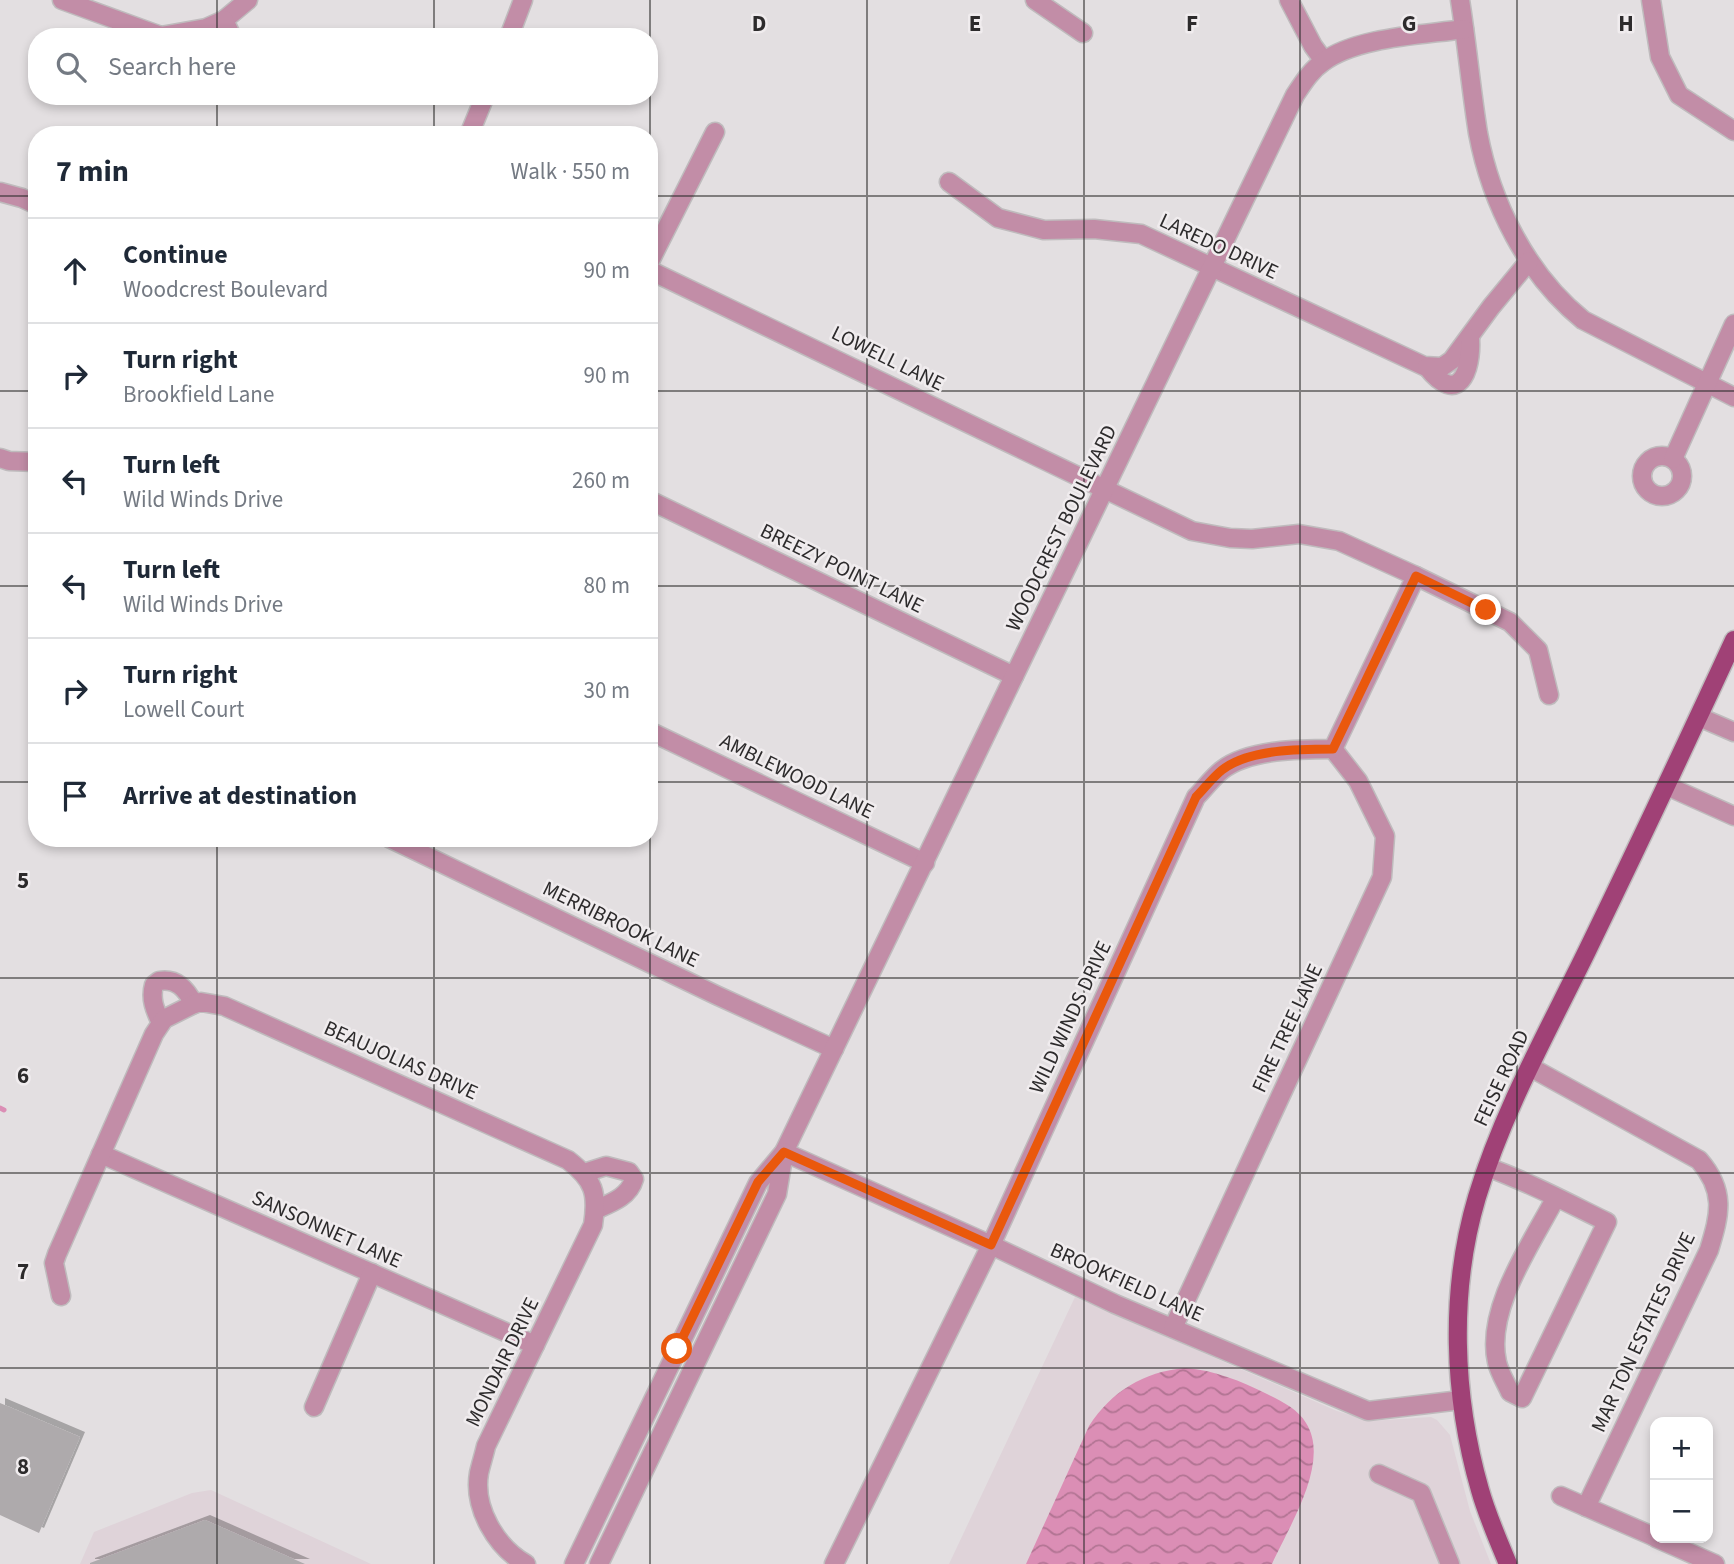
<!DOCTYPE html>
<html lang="en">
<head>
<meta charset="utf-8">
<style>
  :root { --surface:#fff; --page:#f2f2f3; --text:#1f2937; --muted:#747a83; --line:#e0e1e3 }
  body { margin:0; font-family:"Source Sans 3",sans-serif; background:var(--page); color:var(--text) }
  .controls { position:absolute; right:21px; bottom:21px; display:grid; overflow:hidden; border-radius:14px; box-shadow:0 4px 10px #0003 }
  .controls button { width:63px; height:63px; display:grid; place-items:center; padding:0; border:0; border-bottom:2px solid var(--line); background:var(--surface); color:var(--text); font:35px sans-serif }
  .stop { position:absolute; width:21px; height:21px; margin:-16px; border:5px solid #ea580c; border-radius:50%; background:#fff }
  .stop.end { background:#ea580c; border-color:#fff; box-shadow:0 2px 7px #0008 }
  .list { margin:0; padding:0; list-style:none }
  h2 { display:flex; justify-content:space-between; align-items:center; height:91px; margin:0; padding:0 28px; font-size:30px }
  h2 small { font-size:23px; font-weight:400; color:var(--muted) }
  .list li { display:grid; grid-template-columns:46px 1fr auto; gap:21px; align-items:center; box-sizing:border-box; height:105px; padding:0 28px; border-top:2px solid var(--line) }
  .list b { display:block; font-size:26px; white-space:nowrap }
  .list p { margin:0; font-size:23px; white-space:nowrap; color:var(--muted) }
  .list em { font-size:23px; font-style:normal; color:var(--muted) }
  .icon { flex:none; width:38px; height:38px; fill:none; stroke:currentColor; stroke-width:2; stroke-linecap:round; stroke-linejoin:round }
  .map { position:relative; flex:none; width:1734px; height:1564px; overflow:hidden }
  .search { position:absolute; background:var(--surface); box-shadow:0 4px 10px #0003; left:28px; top:28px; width:630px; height:77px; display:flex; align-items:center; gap:18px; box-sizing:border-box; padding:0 24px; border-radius:28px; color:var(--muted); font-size:26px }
  .panel { position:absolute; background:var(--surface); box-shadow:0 4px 10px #0003; left:28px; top:126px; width:630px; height:721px; border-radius:28px }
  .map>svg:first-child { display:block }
  .built { fill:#dfd3d9 }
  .water { fill:url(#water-waves) }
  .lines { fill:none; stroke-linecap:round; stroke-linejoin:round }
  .stream { stroke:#db8eb5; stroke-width:5 }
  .building { fill:#aeaaac; filter:url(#shadow) }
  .minor-casing { stroke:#bfbbbd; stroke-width:21 }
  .major-casing { stroke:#bfbbbd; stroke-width:21 }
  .minor { stroke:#c28da7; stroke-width:18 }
  .major { stroke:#a04176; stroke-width:18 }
  .route { stroke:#ea580c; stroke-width:9 }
  .grid { fill:none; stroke:#2d2b2c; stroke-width:2; stroke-opacity:0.55 }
  .labels { text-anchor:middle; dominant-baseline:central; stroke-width:5; stroke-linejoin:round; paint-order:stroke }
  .street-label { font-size:21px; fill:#2d2b2c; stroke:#f0ecee }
  .grid-label { font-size:23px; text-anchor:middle; font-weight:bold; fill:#2d2b2c; stroke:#f0ecee; stroke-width:5; stroke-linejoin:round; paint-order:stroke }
</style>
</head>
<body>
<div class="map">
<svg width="1734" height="1564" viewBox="0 0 1734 1564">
  <defs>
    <pattern id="water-waves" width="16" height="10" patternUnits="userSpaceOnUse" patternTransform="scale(1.75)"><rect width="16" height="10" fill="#db8eb5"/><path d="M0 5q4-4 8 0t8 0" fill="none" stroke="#b27493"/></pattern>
    <filter id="shadow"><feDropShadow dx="5" dy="-5" stdDeviation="0" flood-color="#0004"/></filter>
  </defs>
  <rect width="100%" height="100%" fill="#e3dfe1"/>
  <g class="built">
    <path d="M1075 1297 1337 1411 1370 1421 1431 1417 1437 1420 1450 1435 1470 1511 1491 1564H949Z"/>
    <path d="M211 1490 371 1564H80L94 1532 192 1493Z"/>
  </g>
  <path class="water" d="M1185 1368C1214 1370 1241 1381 1267 1394 1281 1401 1298 1409 1306 1423 1331 1462 1289 1526 1272 1564H1026L1089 1426C1112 1391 1143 1372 1185 1368Z"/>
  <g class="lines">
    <path class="stream" d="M0 1108 4 1110"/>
  </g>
  <g class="building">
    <path d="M0 1403 80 1437 39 1533 0 1515Z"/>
    <path d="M205 1520 305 1564H90V1563Z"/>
  </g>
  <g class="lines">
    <g class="minor-casing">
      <g id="minor">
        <path d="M62 0 161 36 206 28 224 20 248 0"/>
        <path d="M1035 0 1083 33"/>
        <path d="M1289 0 1313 46 1324 61"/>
        <path d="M1460 0C1467 44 1471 89 1478 133 1491 203 1527 275 1583 320L1734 397"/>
        <path d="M1651 0 1660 57 1679 95 1734 131"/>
        <path d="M224 20 232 37"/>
        <path d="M509 37 523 0"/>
        <path d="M469 135 485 96"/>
        <path d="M949 182 998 218 1044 230 1094 229 1141 234 1424 366 1442 367 1452 360 1491 307 1529 261"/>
        <path d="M0 192 22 198 37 205"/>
        <path d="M649 263 715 132"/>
        <path d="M649 270 1192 531 1230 538 1252 539 1299 534 1339 541 1416 576 1510 622 1538 650 1549 695"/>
        <path d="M1427 367C1458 407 1472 372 1470 338"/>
        <circle cx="1662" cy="476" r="20"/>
        <path d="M0 458 9 461 37 462"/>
        <path d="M1673 459 1734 324"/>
        <path d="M649 500 1014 676"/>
        <path d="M1699 717 1734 732"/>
        <path d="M649 731 925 863"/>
        <path d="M1667 786 1734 816"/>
        <path d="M389 838 716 995 834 1049"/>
        <path d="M161 1023C155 1010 150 999 154 985L159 981C177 978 186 989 194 1004"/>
        <path d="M1530 1067 1699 1160C1726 1191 1720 1214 1709 1250L1586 1507"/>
        <path d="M784 1152 991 1245 1115 1304 1368 1411 1461 1400"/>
        <path d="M101 1154 535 1345"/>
        <path d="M1487 1167C1529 1182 1568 1203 1607 1222L1522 1398 1510 1392C1506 1383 1499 1372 1497 1362 1485 1309 1532 1243 1556 1197"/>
        <path d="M584 1173 606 1166 629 1172 634 1179C629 1197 611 1203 595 1210"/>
        <path d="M61 1296 54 1263 57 1254 154 1034 164 1019 194 1004 201 1002 224 1006 568 1160C594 1180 598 1193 593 1225L486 1446C484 1455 481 1464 479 1473 473 1508 496 1547 526 1564"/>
        <path d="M1173 1328 1382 877 1385 836 1358 781 1333 749"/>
        <path d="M314 1407 372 1273"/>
        <path d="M1379 1474 1421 1493 1450 1564"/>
        <path d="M1561 1496 1655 1537"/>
        <path d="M1656 1538 1715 1564"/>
        <path d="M574 1564 758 1183 784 1152 1295 95C1303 83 1311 70 1323 62 1356 37 1423 35 1464 29"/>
        <path d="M599 1564 777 1194 784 1152"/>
        <path d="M834 1564 991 1245 1196 797C1204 789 1213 777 1222 770 1249 749 1301 749 1333 749L1416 576"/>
      </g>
    </g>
    <g class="major-casing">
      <path id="major" d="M1508 1564C1498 1540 1487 1515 1480 1490 1453 1396 1449 1291 1477 1197 1503 1111 1548 1031 1587 951 1637 848 1686 744 1734 640"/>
    </g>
    <use href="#minor" class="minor"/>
    <use href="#major" class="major"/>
  </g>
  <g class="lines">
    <path class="route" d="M677 1349 758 1182 784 1152 991 1245 1196 797C1204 789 1213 777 1222 770 1249 749 1301 749 1333 749L1416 576 1486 610"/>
  </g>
  <path class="grid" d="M217 0V37M434 0V37M650 0V1564M867 0V1564M1084 0V1564M1300 0V1564M1517 0V1564M217 96V135M434 96V135M0 196H37M649 196H1734M0 391H37M649 391H1734M0 586H37M649 586H1734M0 782H37M649 782H1734M217 838V1564M434 838V1564M0 978H1734M0 1173H1734M0 1368H1734"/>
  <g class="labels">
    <g class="street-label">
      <text transform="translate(1219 246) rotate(25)">LAREDO DRIVE</text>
      <text transform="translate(888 358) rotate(26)">LOWELL LANE</text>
      <text transform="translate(1061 528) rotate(-64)">WOODCREST BOULEVARD</text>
      <text transform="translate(842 568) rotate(26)">BREEZY POINT LANE</text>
      <text transform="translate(797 776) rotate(26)">AMBLEWOOD LANE</text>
      <text transform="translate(621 924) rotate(26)">MERRIBROOK LANE</text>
      <text transform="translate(1070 1017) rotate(-65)">WILD WINDS DRIVE</text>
      <text transform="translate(1287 1028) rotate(-65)">FIRE TREE LANE</text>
      <text transform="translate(401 1060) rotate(24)">BEAUJOLIAS DRIVE</text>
      <text transform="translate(1501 1078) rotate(-65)">FEISE ROAD</text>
      <text transform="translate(327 1229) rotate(24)">SANSONNET LANE</text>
      <text transform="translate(1127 1282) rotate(24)">BROOKFIELD LANE</text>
      <text transform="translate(1643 1332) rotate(-65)">MAR TON ESTATES DRIVE</text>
      <text transform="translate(502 1362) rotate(-64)">MONDAIR DRIVE</text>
    </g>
  </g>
  <g class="grid-label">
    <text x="759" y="31">D</text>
    <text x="975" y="31">E</text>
    <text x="1192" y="31">F</text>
    <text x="1409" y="31">G</text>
    <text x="1626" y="31">H</text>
    <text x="23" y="888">5</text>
    <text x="23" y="1083">6</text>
    <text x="23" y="1279">7</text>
    <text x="23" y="1474">8</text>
  </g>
</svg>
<div class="controls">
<button>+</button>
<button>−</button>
</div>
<div class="stop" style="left:677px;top:1349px"></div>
<div class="stop end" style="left:1486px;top:610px"></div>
<div class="search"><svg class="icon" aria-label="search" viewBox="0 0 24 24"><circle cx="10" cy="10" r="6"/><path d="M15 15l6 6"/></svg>Search here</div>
<section class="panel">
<h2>7 min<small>Walk · 550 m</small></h2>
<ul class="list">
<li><svg class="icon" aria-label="ahead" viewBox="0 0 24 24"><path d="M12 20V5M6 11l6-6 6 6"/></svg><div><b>Continue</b><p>Woodcrest Boulevard</p></div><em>90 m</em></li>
<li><svg class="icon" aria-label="right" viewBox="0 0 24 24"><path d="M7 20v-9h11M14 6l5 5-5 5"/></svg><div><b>Turn right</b><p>Brookfield Lane</p></div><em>90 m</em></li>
<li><svg class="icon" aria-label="left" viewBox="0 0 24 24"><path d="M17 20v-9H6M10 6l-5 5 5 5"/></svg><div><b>Turn left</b><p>Wild Winds Drive</p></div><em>260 m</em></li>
<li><svg class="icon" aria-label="left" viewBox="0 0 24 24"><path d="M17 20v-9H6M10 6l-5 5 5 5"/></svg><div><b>Turn left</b><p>Wild Winds Drive</p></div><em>80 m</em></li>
<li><svg class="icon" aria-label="right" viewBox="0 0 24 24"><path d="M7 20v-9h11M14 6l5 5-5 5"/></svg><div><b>Turn right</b><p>Lowell Court</p></div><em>30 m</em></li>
<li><svg class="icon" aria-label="arrive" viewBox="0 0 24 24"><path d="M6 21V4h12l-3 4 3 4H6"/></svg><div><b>Arrive at destination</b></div></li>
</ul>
</section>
</div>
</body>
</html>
